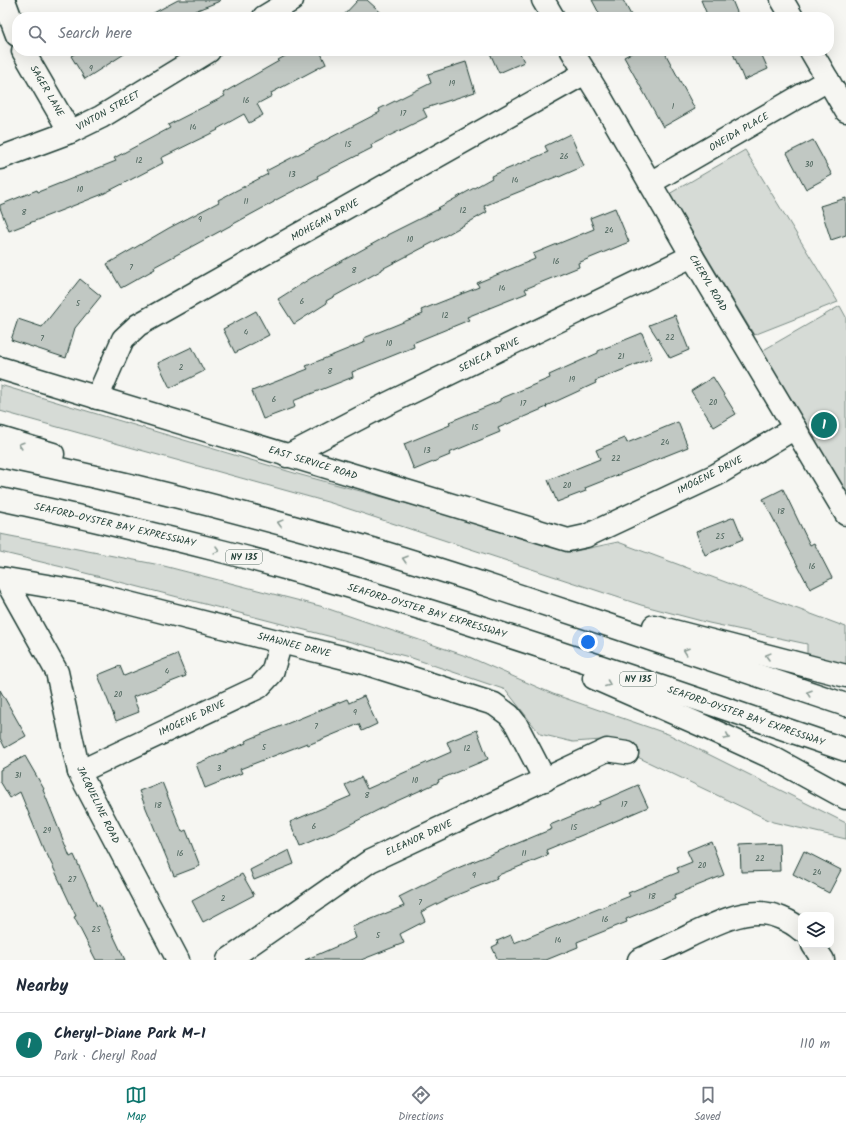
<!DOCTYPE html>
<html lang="en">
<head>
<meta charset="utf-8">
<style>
  :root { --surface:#fff; --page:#f6f6f7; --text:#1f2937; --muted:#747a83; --line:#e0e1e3; --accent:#0f766e }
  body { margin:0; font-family:Kalam,sans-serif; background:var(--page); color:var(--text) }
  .controls { position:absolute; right:12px; bottom:12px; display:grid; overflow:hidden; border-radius:8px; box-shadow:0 4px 16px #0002 }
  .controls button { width:36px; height:36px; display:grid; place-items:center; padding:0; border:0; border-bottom:1px solid var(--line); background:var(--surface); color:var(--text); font:20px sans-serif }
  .you { position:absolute; left:588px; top:642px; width:14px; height:14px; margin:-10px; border:3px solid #fff; border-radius:50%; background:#1a73e8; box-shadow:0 0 0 6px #1a73e833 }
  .badge { display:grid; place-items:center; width:26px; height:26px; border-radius:50%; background:var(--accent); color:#fff; font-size:13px; font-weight:700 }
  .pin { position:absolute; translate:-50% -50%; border:2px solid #fff; box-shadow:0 1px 4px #0006 }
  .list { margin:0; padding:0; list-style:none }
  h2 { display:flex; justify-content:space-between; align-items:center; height:52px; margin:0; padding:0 16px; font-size:17px }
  h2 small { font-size:13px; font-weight:400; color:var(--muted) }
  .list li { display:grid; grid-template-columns:26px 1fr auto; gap:12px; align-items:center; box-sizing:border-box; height:64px; padding:0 16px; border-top:1px solid var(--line) }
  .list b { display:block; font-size:15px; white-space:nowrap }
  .list p { margin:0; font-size:13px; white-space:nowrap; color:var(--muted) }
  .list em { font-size:13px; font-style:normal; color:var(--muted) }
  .icon { flex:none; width:22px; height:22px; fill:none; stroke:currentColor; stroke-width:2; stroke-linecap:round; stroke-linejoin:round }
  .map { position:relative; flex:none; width:846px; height:960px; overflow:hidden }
  .search { position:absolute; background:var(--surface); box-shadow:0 4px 16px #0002; left:12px; right:12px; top:12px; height:44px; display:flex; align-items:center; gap:10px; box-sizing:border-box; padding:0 14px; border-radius:16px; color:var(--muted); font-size:15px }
  .sheet { height:116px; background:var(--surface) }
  nav { display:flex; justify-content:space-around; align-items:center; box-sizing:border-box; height:56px; border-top:1px solid var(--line); background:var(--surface); font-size:11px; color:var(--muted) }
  nav a { display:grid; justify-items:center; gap:2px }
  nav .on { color:var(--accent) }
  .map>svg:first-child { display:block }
  .green { fill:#d6dbd6; stroke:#7a8c85 }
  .building { fill:#c1c8c3; stroke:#1f3d34 }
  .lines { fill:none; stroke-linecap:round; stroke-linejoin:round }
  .minor-casing { stroke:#1f3d34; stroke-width:25 }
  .highway-casing { stroke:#1f3d34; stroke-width:25 }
  .minor { stroke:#f6f6f2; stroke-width:22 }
  .highway { stroke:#f6f6f2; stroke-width:22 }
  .oneway { stroke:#8a9a93 }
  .labels { text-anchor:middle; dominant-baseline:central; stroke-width:3; stroke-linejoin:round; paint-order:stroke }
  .number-label { font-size:8px; fill:#486058 }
  .shield { fill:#f6f6f2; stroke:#60746d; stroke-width:1 }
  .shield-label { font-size:9px; font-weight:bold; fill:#1f3d34 }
  .street-label { font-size:10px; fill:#1f3d34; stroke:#f6f6f2 }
</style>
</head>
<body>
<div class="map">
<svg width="846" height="960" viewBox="0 0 846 960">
  <rect width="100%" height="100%" fill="#f6f6f2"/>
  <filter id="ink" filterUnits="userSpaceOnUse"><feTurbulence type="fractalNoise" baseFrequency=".025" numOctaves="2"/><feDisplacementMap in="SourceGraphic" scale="8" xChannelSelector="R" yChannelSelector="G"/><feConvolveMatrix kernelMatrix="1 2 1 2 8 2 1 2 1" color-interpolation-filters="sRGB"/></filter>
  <g filter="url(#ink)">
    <g class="green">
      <path d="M745 150 838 302 754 335 669 194Z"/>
      <path d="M840 306 846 317V498L760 352Z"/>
      <path d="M0 385 301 475 531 537 571 552 618 542 846 627V666L807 655V644L709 623 641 605 331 503 0 411Z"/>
      <path d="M0 534 160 565 320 606 469 657 553 694 668 734 846 823V839L773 822 602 740 573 742 540 734 506 690 409 657 62 567 0 552Z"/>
    </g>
    <g class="building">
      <path d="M178 0H220V1L180 17H146Z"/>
      <path d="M358 0H367L386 17H342Z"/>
      <path d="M592 0H623L632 17H601Z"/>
      <path d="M701 0H732L739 17H708Z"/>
      <path d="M79 51H129L85 79 71 56Z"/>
      <path d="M294 51H320L326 64 271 93 272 96 257 104 263 115 249 123 244 114 217 129 218 130 161 158 163 163 103 194 9 231 0 208V205L37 190 38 192 116 161 114 158 170 128 168 125 225 96 223 93 279 61 278 60Z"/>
      <path d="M489 51H519L524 62 499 73Z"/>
      <path d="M635 51H664L695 109 663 127 624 57Z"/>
      <path d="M732 51H760L768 69 744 80Z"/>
      <path d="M466 62 475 92 423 109 427 117 371 145 372 148 317 176 318 178 274 201V202L154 267 155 269 121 288 107 264 169 228 219 202 218 200 268 174 266 171 380 112 379 109 431 83 428 74Z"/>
      <path d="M570 134 584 166 559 177 558 176 484 206 487 212 434 242 382 269V270L326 301 327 303 294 324 278 299 311 278 387 236V235L439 209 438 208 492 178 491 176 548 152 545 146Z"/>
      <path d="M813 140 832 175 806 189 787 153Z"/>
      <path d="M846 198V235L831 240 820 206Z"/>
      <path d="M615 208 629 242 578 263 579 267 525 289 527 293 467 317 469 320 413 343 414 347 352 372 353 377 293 401 295 407 263 419 252 391 308 369 306 366 365 342 364 338 423 314 421 310 479 287 477 283 535 259 533 254 594 229 590 218Z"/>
      <path d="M80 279 101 296 75 328 66 358 11 340 18 319 42 327Z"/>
      <path d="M256 311 269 335 235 353 223 329Z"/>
      <path d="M675 315 689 350 670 358 649 325Z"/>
      <path d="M642 333 652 358 595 381 596 383 546 406 547 407 498 428 500 432 449 453 450 455 414 470 404 444 450 425 449 422 500 401V399L550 378 549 375 598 353V351Z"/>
      <path d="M192 347 204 371 170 388 158 363Z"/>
      <path d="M713 377 736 414 714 427 691 391Z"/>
      <path d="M678 422 688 447 585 488 586 491 557 502 548 480 600 459 596 450 625 438 627 443Z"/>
      <path d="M783 489 810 545 814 543 832 578 810 589 763 499Z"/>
      <path d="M734 517 743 539 705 555 696 532Z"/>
      <path d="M177 654 186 676 133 697 139 712 116 721 98 675 120 666 124 676Z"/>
      <path d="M0 690 26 736 5 748 0 738Z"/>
      <path d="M364 696 377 724 362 731 359 724 308 745 307 743 240 769 242 773 205 788 196 764 246 743 245 741 347 699 349 703Z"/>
      <path d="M477 730 488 759 438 780 439 782 388 805 335 832 300 847 290 822 351 796 345 785 361 777 367 789 451 752 447 742Z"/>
      <path d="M25 756 44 789 43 790 70 857 74 855 97 906 99 905 125 960H96L74 917 76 916 46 852 45 853 20 792 10 798 0 781V770Z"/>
      <path d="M162 782 182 832 186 830 200 866 174 876 139 791Z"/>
      <path d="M638 785 648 807 604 826 546 850 548 855 496 876 497 879 449 898 421 912 425 921 400 934 404 943 361 960H305L356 938 352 927 404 906 399 897 453 870 552 829 550 825 600 804 599 802Z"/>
      <path d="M711 841 724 875 674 895 675 899 626 919 627 922 577 942 578 947 546 960H498L492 947 498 944 497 941 511 935 514 943 630 896 628 893 679 872 677 868 692 862 687 851Z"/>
      <path d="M779 843 780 871 741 872 740 845Z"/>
      <path d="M289 850 294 864 254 880 250 870Z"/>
      <path d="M804 851 841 870 829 893 793 874Z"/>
      <path d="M242 874 254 895 203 922 192 901Z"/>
    </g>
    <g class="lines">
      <g class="minor-casing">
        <g id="minor">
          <path d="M543 0 553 17"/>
          <path d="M782 0 792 17"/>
          <path d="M5 3 17 35"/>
          <path d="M264 17 292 0"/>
          <path d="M23 51 70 132"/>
          <path d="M572 51 601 98 692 256 846 514"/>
          <path d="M811 51 846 111"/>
          <path d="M0 158 70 132 101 117 209 51"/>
          <path d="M650 183 828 80"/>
          <path d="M0 368 568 540 586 536 716 475 795 428"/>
          <path d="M97 398 123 339 138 325 585 73"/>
          <path d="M287 456 387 404 692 256"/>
          <path d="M0 578 89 593 281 642 361 662 494 704 509 715 516 724 545 780"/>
          <path d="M5 579 57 672 79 772 178 960"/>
          <path d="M79 772 259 687 272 673 281 642"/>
          <path d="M813 945 823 960"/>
          <path d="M228 960 370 861 607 750 627 753"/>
          <path d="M639 960C656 952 673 944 689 936 711 926 734 913 759 913 773 913 791 921 801 930"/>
        </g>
      </g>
      <g class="highway-casing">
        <g id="highway">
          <path d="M0 438 53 454"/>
          <path d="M0 456C106 478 211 504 315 533 379 550 442 570 505 591 619 628 733 667 846 705"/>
          <path d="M0 499C75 515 150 533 225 552 252 559 279 566 306 574 488 626 667 689 846 750"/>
          <path d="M654 626 846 676"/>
          <path d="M594 678 701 725 775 759 846 798"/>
        </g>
      </g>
      <use href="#minor" class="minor"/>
      <use href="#highway" class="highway"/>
    </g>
    <defs><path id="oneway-chevron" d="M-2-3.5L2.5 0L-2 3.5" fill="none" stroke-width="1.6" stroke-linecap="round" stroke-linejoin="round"/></defs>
    <g class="oneway">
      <use href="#oneway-chevron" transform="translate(21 445) rotate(-163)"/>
      <use href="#oneway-chevron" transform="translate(280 523) rotate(-165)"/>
      <use href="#oneway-chevron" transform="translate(217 550) rotate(15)"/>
      <use href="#oneway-chevron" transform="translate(405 559) rotate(-163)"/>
      <use href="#oneway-chevron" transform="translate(686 651) rotate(-161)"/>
      <use href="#oneway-chevron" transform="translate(768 656) rotate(-165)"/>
      <use href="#oneway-chevron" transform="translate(608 684) rotate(22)"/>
      <use href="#oneway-chevron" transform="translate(809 693) rotate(-161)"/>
      <use href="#oneway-chevron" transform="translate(727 737) rotate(25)"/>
    </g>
  </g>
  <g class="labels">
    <g class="number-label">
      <text x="91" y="68">9</text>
      <text x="452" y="83">19</text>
      <text x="246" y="100">16</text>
      <text x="673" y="106">1</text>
      <text x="403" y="113">17</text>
      <text x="193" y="127">14</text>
      <text x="348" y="144">15</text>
      <text x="564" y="156">26</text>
      <text x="139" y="160">12</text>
      <text x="809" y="164">30</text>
      <text x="292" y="174">13</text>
      <text x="515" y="180">14</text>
      <text x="80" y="189">10</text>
      <text x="246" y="201">11</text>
      <text x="463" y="210">12</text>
      <text x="24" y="212">8</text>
      <text x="200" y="219">9</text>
      <text x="609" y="230">24</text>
      <text x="410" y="239">10</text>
      <text x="556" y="261">16</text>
      <text x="131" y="267">7</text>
      <text x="354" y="270">8</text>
      <text x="502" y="288">14</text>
      <text x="302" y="301">6</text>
      <text x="78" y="303">5</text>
      <text x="445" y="315">12</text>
      <text x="246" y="332">4</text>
      <text x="670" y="337">22</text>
      <text x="42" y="338">7</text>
      <text x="389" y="343">10</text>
      <text x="621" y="356">21</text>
      <text x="181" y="367">2</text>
      <text x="330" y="371">8</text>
      <text x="572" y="379">19</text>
      <text x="274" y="399">6</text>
      <text x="713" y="402">20</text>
      <text x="523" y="403">17</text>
      <text x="475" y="427">15</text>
      <text x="665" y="442">24</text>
      <text x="427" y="450">13</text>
      <text x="616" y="458">22</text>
      <text x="567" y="485">20</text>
      <text x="781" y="511">18</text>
      <text x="720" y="536">25</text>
      <text x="812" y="566">16</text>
      <text x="167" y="671">4</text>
      <text x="118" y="694">20</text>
      <text x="355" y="712">9</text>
      <text x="316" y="726">7</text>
      <text x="264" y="747">5</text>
      <text x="467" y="748">12</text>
      <text x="219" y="768">3</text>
      <text x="18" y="775">31</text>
      <text x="415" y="780">10</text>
      <text x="367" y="795">8</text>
      <text x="624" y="804">17</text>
      <text x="158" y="805">18</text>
      <text x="314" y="826">6</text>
      <text x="574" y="827">15</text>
      <text x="47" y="830">29</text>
      <text x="180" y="853">16</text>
      <text x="524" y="853">11</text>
      <text x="760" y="858">22</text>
      <text x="702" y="865">20</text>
      <text x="817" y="872">24</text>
      <text x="474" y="875">9</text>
      <text x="72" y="879">27</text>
      <text x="652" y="896">18</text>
      <text x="223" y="898">2</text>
      <text x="420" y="902">7</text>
      <text x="605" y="919">16</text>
      <text x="96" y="929">25</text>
      <text x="378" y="935">5</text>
      <text x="558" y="940">14</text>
    </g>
    <g class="shield">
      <rect x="226" y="550" width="36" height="14" rx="3"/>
      <rect x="620" y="672" width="36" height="14" rx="3"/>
    </g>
    <g class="shield-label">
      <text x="244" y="557">NY 135</text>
      <text x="638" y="679">NY 135</text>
    </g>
    <g class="street-label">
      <text transform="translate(47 91) rotate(60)">SAGER LANE</text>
      <text transform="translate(108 111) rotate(-29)">VINTON STREET</text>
      <text transform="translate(739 132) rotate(-30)">ONEIDA PLACE</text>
      <text transform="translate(325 220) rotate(-29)">MOHEGAN DRIVE</text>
      <text transform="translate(708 283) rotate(59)">CHERYL ROAD</text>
      <text transform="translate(489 355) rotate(-26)">SENECA DRIVE</text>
      <text transform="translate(313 463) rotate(17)">EAST SERVICE ROAD</text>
      <text transform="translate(710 475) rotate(-27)">IMOGENE DRIVE</text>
      <text transform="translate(115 525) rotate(13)">SEAFORD-OYSTER BAY EXPRESSWAY</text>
      <text transform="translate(427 611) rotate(17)">SEAFORD-OYSTER BAY EXPRESSWAY</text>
      <text transform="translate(294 645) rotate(14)">SHAWNEE DRIVE</text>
      <text transform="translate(746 716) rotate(19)">SEAFORD-OYSTER BAY EXPRESSWAY</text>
      <text transform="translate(192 718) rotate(-25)">IMOGENE DRIVE</text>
      <text transform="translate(98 805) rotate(64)">JACQUELINE ROAD</text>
      <text transform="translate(419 838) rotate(-25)">ELEANOR DRIVE</text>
    </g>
  </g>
</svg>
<div class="controls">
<button><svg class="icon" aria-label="layers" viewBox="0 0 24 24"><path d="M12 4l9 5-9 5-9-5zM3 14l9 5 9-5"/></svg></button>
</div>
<div class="you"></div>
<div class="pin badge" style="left:824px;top:425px">1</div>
<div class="search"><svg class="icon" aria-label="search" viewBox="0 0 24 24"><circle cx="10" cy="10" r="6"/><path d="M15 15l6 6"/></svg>Search here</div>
</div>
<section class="sheet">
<h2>Nearby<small></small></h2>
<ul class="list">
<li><span class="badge">1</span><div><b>Cheryl-Diane Park M-1</b><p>Park · Cheryl Road</p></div><em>110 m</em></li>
</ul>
</section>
<nav>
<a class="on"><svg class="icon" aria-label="map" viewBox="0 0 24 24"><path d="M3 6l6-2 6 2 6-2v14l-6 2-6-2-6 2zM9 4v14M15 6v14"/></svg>Map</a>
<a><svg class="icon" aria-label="directions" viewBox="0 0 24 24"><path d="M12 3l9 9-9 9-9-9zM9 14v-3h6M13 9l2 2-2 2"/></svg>Directions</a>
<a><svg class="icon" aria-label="saved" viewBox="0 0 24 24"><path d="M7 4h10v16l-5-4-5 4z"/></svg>Saved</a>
</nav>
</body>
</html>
